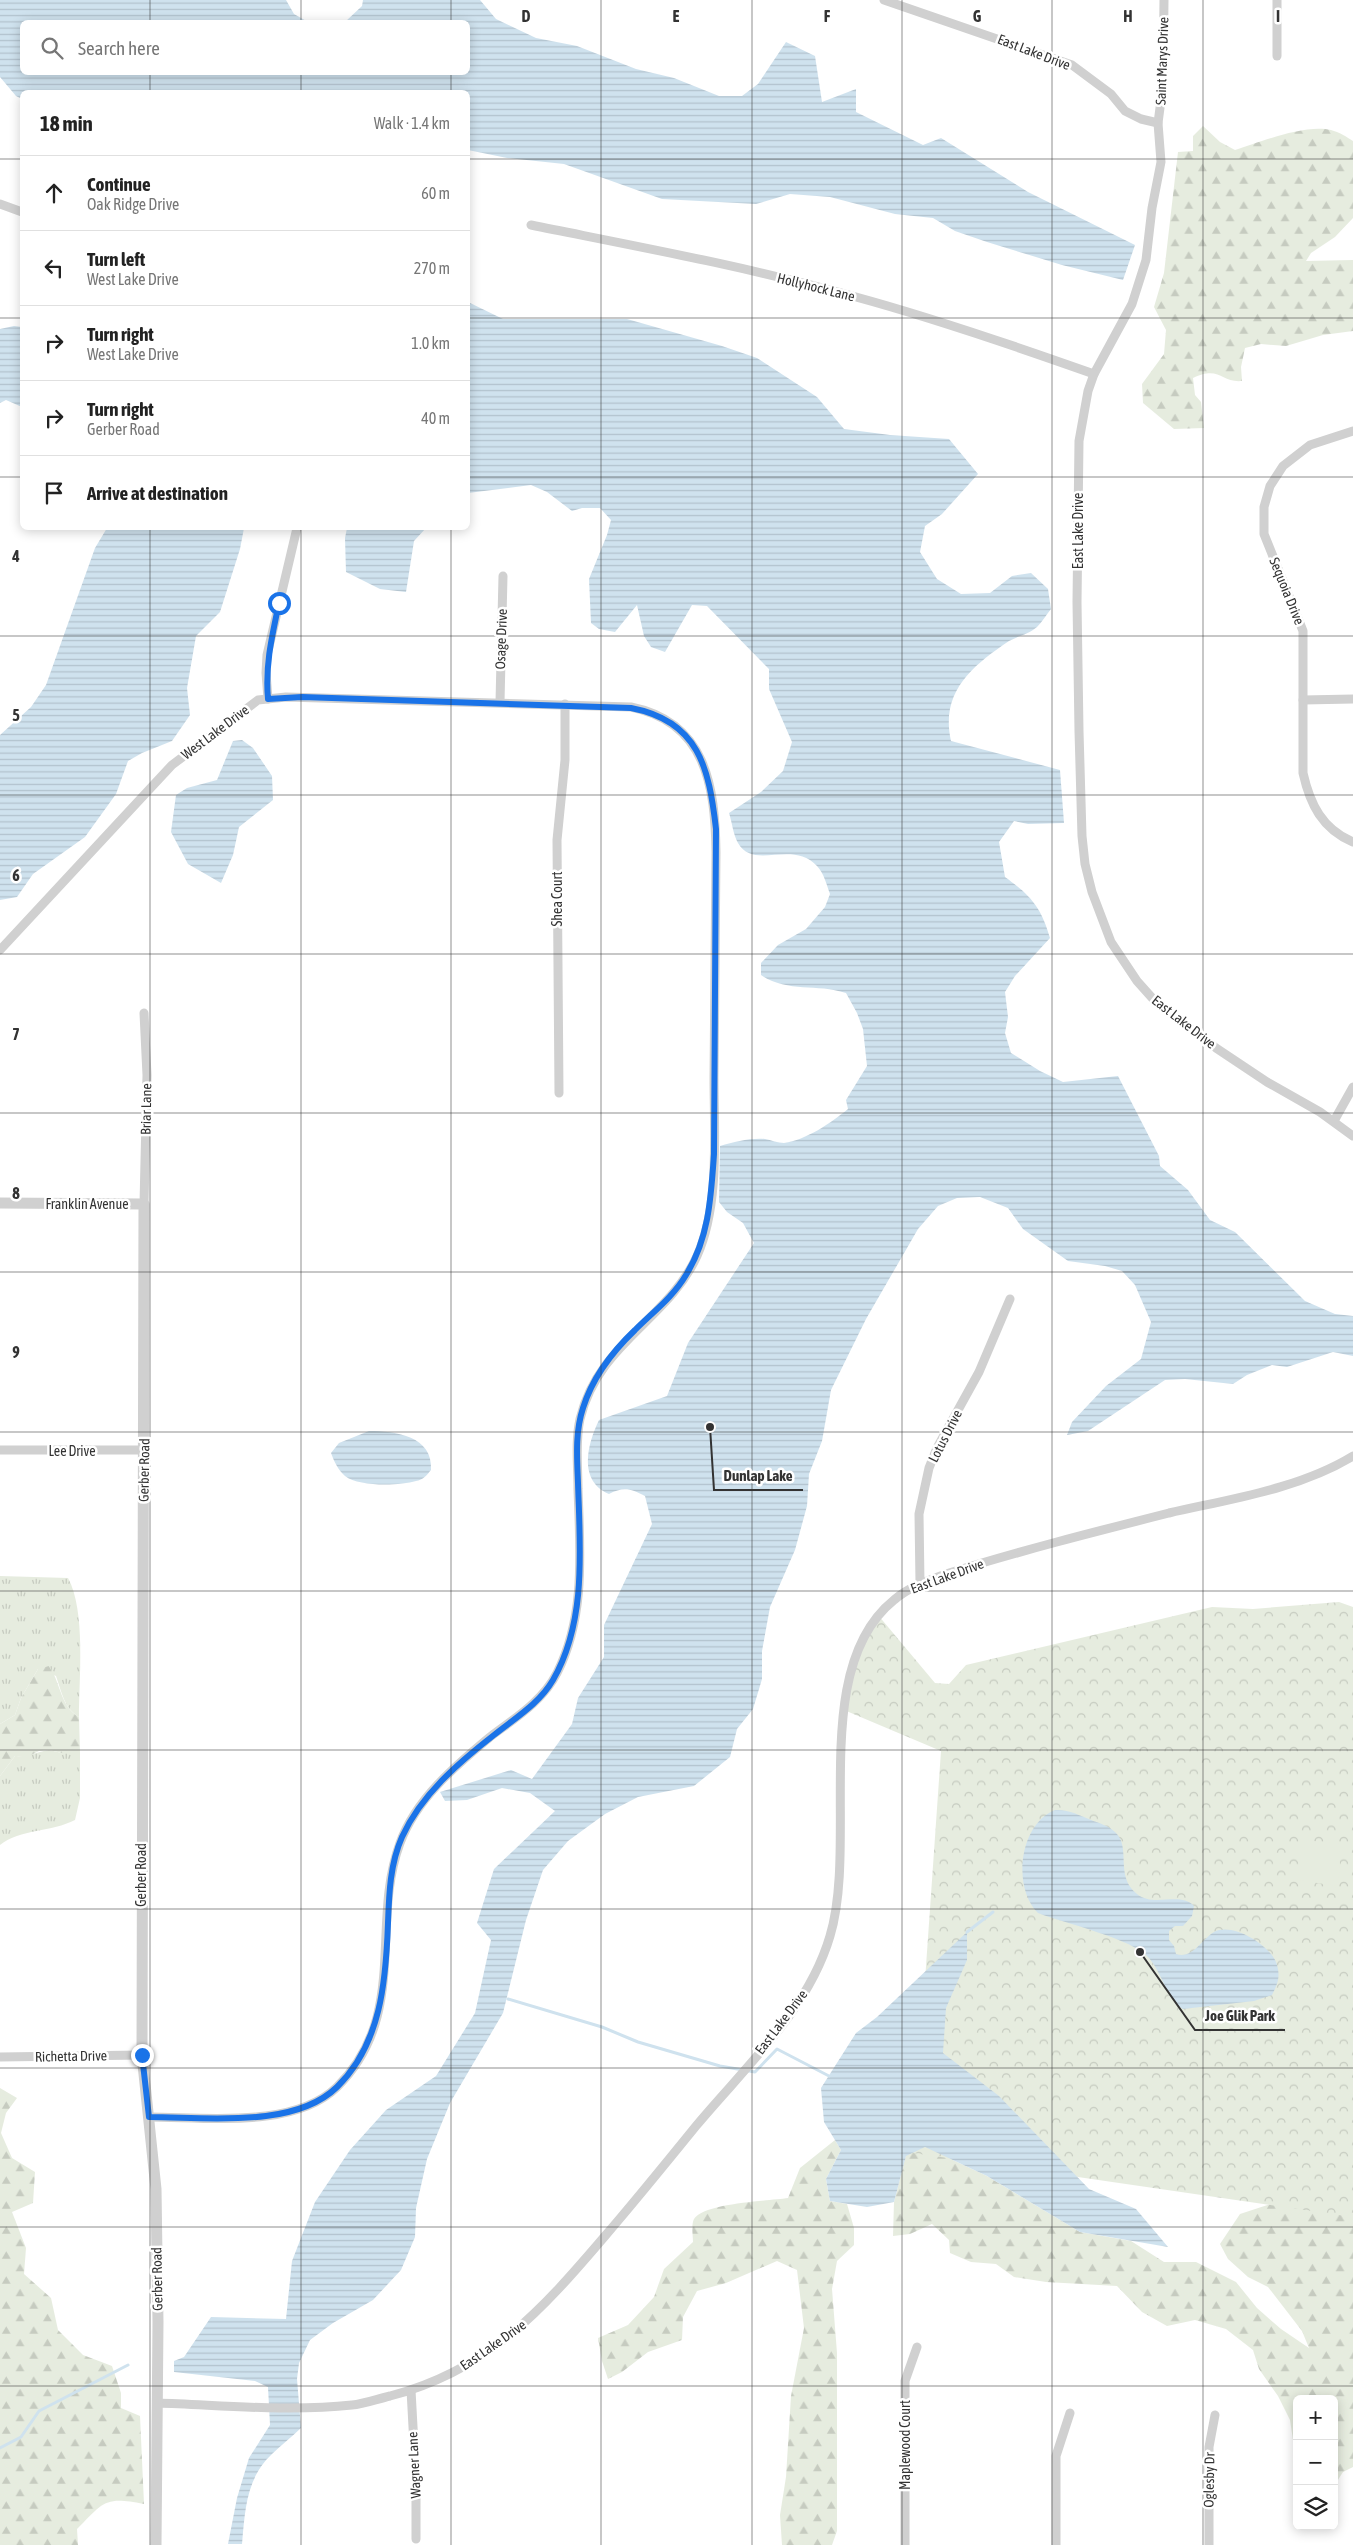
<!DOCTYPE html>
<html lang="en">
<head>
<meta charset="utf-8">
<style>
  :root { --surface:#fff; --page:#f2f2f2; --text:#222; --muted:#767676; --line:#e0e0e0 }
  body { margin:0; font-family:"Asap Condensed",sans-serif; background:var(--page); color:var(--text) }
  .controls { position:absolute; right:15px; bottom:15px; display:grid; overflow:hidden; border-radius:8px; box-shadow:0 2px 12px #0003 }
  .controls button { width:45px; height:45px; display:grid; place-items:center; padding:0; border:0; border-bottom:1px solid var(--line); background:var(--surface); color:var(--text); font:25px sans-serif }
  .stop { position:absolute; width:15px; height:15px; margin:-11px; border:4px solid #1a73e8; border-radius:50%; background:#fff }
  .stop.end { background:#1a73e8; border-color:#fff; box-shadow:0 1px 5px #0008 }
  .list { margin:0; padding:0; list-style:none }
  h2 { display:flex; justify-content:space-between; align-items:center; height:65px; margin:0; padding:0 20px; font-size:21px }
  h2 small { font-size:16px; font-weight:400; color:var(--muted) }
  .list li { display:grid; grid-template-columns:32px 1fr auto; gap:15px; align-items:center; box-sizing:border-box; height:75px; padding:0 20px; border-top:1px solid var(--line) }
  .list b { display:block; font-size:19px; white-space:nowrap }
  .list p { margin:0; font-size:16px; white-space:nowrap; color:var(--muted) }
  .list em { font-size:16px; font-style:normal; color:var(--muted) }
  .icon { flex:none; width:28px; height:28px; fill:none; stroke:currentColor; stroke-width:2; stroke-linecap:round; stroke-linejoin:round }
  .map { position:relative; flex:none; width:1353px; height:2545px; overflow:hidden }
  .search { position:absolute; background:var(--surface); box-shadow:0 2px 12px #0003; left:20px; top:20px; width:450px; height:55px; display:flex; align-items:center; gap:12px; box-sizing:border-box; padding:0 18px; border-radius:8px; color:var(--muted); font-size:19px }
  .panel { position:absolute; background:var(--surface); box-shadow:0 2px 12px #0003; left:20px; top:90px; width:450px; height:440px; border-radius:8px }
  .map>svg:first-child { display:block }
  .grass { fill:url(#grass-tufts) }
  .forest { fill:url(#forest-firs) }
  .park { fill:url(#park-crowns) }
  .pitch { fill:#e6ecdf }
  .water { fill:url(#water-rules) }
  .lines { fill:none; stroke-linecap:round; stroke-linejoin:round }
  .stream { stroke:#cfe2ee; stroke-width:3 }
  .minor { stroke:#d0d0d0; stroke-width:9 }
  .tertiary { stroke:#d0d0d0; stroke-width:11 }
  .route { stroke:#1a73e8; stroke-width:6 }
  .grid { fill:none; stroke:#333; stroke-width:1; stroke-opacity:0.55 }
  .labels { text-anchor:middle; dominant-baseline:central; stroke-width:5; stroke-linejoin:round; paint-order:stroke }
  .street-label { font-size:14px; fill:#333; stroke:#fff }
  .grid-label { font-size:16px; text-anchor:middle; font-weight:bold; fill:#333; stroke:#fff; stroke-width:5; stroke-linejoin:round; paint-order:stroke }
  .leader { fill:none; stroke:#333; stroke-width:2 }
  .callout-dot { fill:#333; stroke:#fff; stroke-width:2 }
  .callout-label { font-size:15px; text-anchor:middle; font-weight:bold; fill:#333; stroke:#fff; stroke-width:5; stroke-linejoin:round; paint-order:stroke }
</style>
</head>
<body>
<div class="map">
<svg width="1353" height="2545" viewBox="0 0 1353 2545">
  <defs>
    <pattern id="grass-tufts" width="24" height="20" patternUnits="userSpaceOnUse" patternTransform="scale(1.25)"><rect width="24" height="20" fill="#e6ecdf"/><path d="M3 7l-1-3M5 7V3M7 7l1-3M15 17l-1-3M17 17v-4M19 17l1-3" fill="none" stroke="#c6cbc0"/></pattern>
    <pattern id="forest-firs" width="22" height="20" patternUnits="userSpaceOnUse" patternTransform="scale(1.25)"><rect width="22" height="20" fill="#e6ecdf"/><path d="M5 1l3.5 6h-7zM16 11l3.5 6h-7z" fill="#c6cbc0"/></pattern>
    <pattern id="park-crowns" width="20" height="18" patternUnits="userSpaceOnUse" patternTransform="scale(1.25)"><rect width="20" height="18" fill="#e6ecdf"/><path d="M2 6a3 3 0 1 1 6 0M12 15a3 3 0 1 1 6 0" fill="none" stroke="#c6cbc0"/></pattern>
    <pattern id="water-rules" width="6" height="5" patternUnits="userSpaceOnUse" patternTransform="scale(1.25)"><rect width="6" height="5" fill="#cfe2ee"/><path d="M0 2.5h6" fill="none" stroke="#b2c2cd"/></pattern>
  </defs>
  <rect width="100%" height="100%" fill="#fff"/>
  <g class="grass">
    <path d="M0 1576 68 1578C86 1611 79 1678 79 1717 64 1708 62 1693 56 1676L38 1669 21 1698 15 1715 0 1724Z"/>
    <path d="M49 1750 62 1753H80V1798L75 1820C52 1832 20 1829 0 1845V1776L15 1756C29 1757 36 1752 49 1750Z"/>
  </g>
  <g class="forest">
    <path d="M1203 126 1220 142 1235 150C1261 142 1304 124 1331 130 1339 132 1347 137 1353 141V218L1335 237 1311 253 1306 261 1353 260V331L1323 335 1286 346 1261 344 1245 348 1241 367 1242 381C1221 383 1220 365 1193 378L1195 395 1201 402 1204 428 1174 429 1143 403 1142 384 1164 354 1166 330 1154 307 1164 273 1178 152 1193 151V136Z"/>
    <path d="M49 1666C61 1683 60 1706 79 1717L80 1753H62L49 1750 39 1751 27 1757 15 1756 0 1776V1724L15 1715 21 1698 38 1669Z"/>
    <path d="M0 2088 17 2098 6 2113 1 2133 12 2158 35 2172 33 2203 12 2212 26 2248 24 2274 51 2298 58 2330 83 2355 112 2366 121 2393V2408L140 2416 144 2504C104 2496 104 2502 77 2529L78 2545H0Z"/>
    <path d="M835 2140 841 2150 826 2179 830 2201 847 2204 854 2228V2245L837 2261 832 2289 837 2353V2531L832 2545H782L780 2515 786 2477 791 2396 804 2328 797 2270 777 2261 726 2283 697 2291 683 2317 682 2340 648 2352 622 2372 608 2379 602 2361 598 2338 628 2325 654 2297 664 2269 693 2242C693 2236 691 2225 694 2219 704 2203 768 2201 788 2198L800 2168Z"/>
    <path d="M925 2147 987 2176 1080 2232 1131 2241 1164 2262H1196L1236 2282 1257 2308 1281 2329 1309 2348 1302 2331 1268 2287 1248 2277 1228 2259 1220 2244 1240 2214 1289 2198 1353 2200V2467L1343 2472 1334 2486V2399H1297V2467L1290 2420 1278 2396 1259 2369 1253 2350 1226 2329 1195 2320 1167 2326 1142 2312 1117 2286 1046 2282 1014 2277 996 2264 971 2262 950 2253 949 2240 932 2224 910 2234 893 2236 894 2202 906 2155Z"/>
  </g>
  <path class="park" d="M1339 1602 1353 1607V2217L913 2153 941 1751 844 1710 850 1675 878 1615 935 1683 949 1684 966 1665 1212 1607 1253 1609Z"/>
  <path class="pitch" d="M1303 1840 1339 1844 1340 1866 1338 1886 1297 1880Z"/>
  <g class="water">
    <path d="M0 0H286L294 14 308 22H22V72H468V22H345L362 6 363 0H480L496 19 536 38 577 46 636 69 674 78 719 96H742L758 84 786 42 815 56 822 102 856 89V112L923 145 941 138 1028 192 1135 245 1123 280 1062 265 987 242 955 231 933 218 895 214 830 197 790 194 756 204 662 199 564 164 507 158 468 150V92H22V99L16 96 0 77Z"/>
    <path d="M468 302 503 319H627L722 346 757 358 817 397 844 429 890 435 949 439 978 474 942 514 925 526 920 552 937 579 961 594 990 593 1012 576 1031 573 1048 589 1051 609C1046 615 1042 622 1037 627 1029 634 1018 636 1009 641 972 666 940 692 951 741L1060 770 1064 823 1028 824 1014 821 999 842 1005 877C1031 896 1041 907 1050 938L1015 976 1005 992 1008 1017 1005 1033 1011 1053 1040 1071 1063 1082 1118 1076 1159 1156 1160 1166 1188 1190 1210 1220 1235 1232 1305 1301 1335 1314 1353 1316V1356L1333 1352 1287 1367 1272 1365 1247 1375 1233 1384 1185 1379 1165 1380 1088 1431 1067 1435 1072 1422 1106 1386 1141 1359 1151 1322 1135 1285 1122 1271 1105 1266 1068 1261 1023 1229 1008 1208 980 1197 957 1198 938 1206 918 1229 866 1319 831 1390 822 1441 809 1474 807 1506 795 1550 770 1607 762 1651V1679L753 1709 737 1729 730 1757 694 1786 638 1797 605 1814 568 1841 543 1870 526 1920 503 2013 450 2103 427 2159 416 2208 415 2237 401 2270 373 2300 333 2323 310 2340 299 2363 297 2379 301 2428C292 2437 281 2445 272 2454 246 2478 245 2511 242 2544H228L237 2498 249 2458 270 2425 268 2387 255 2381 174 2372V2361L184 2357 211 2317 286 2319 292 2261 315 2202 350 2150 386 2110 436 2076 475 2013 491 1940 477 1923 494 1869 555 1811 530 1793 502 1788 467 1800 445 1801 440 1792 511 1770 532 1779 572 1724 578 1698 604 1657V1625L652 1524 645 1496C631 1489 624 1486 609 1494 578 1481 587 1445 599 1420L667 1396 688 1343 754 1243 743 1223 727 1212 719 1202 720 1146C735 1142 749 1138 765 1139 771 1140 778 1143 784 1143 806 1140 831 1123 848 1109L846 1100 867 1066 863 1029 857 1013 846 993C816 983 788 993 761 975V963L778 945 806 929 825 907 830 894C827 886 824 873 817 866 792 839 754 871 738 843 733 834 732 822 729 813L761 792 783 771 792 742 769 689V669L707 606 692 605 665 652 651 647 644 636 637 605 615 632 599 629 591 623 589 579 607 535 611 520 600 508H582L572 511 547 492 531 485 468 493Z"/>
    <path d="M14 326 22 327V407L6 400 0 403V329Z"/>
    <path d="M107 528H244L240 549 220 612 196 636 187 688 190 715 172 741 142 753 128 761 116 794 85 837 33 874 17 897 0 900V735L31 707 46 685 95 548Z"/>
    <path d="M347 528H426L414 541 406 592 380 589 346 572 345 538Z"/>
    <path d="M242 740 253 748 272 776 273 800 239 827 233 855 221 883 188 864 171 832 176 795 187 788 217 780 233 741Z"/>
    <path d="M369 1431C396 1431 433 1436 431 1470 427 1475 423 1480 416 1481 399 1486 359 1487 345 1476 338 1470 334 1461 331 1453L339 1443Z"/>
    <path d="M1055 1810C1068 1809 1079 1815 1091 1820 1099 1823 1109 1826 1115 1832 1132 1847 1114 1876 1137 1894 1154 1908 1180 1891 1194 1906L1192 1916 1183 1926H1175L1169 1931V1940L1174 1946 1176 1954C1192 1960 1202 1939 1214 1932 1233 1922 1269 1945 1276 1962 1281 1976 1278 1983 1272 1995L1254 2001 1183 2009C1167 1999 1162 1973 1149 1958 1134 1939 1063 1923 1038 1913 1012 1888 1019 1824 1055 1810Z"/>
    <path d="M967 1932V1960L946 2008 943 2053 999 2096 1089 2189 1136 2209 1168 2247 1080 2232 987 2176 925 2147 906 2156 894 2202 867 2207 830 2201 826 2179 841 2150 824 2122 821 2088 856 2033 877 2017Z"/>
  </g>
  <g class="lines">
    <g class="stream">
      <path d="M967 1932 993 1912"/>
      <path d="M508 1999 602 2027 638 2042 720 2066 755 2072 777 2049 829 2076"/>
      <path d="M0 2448 21 2437 39 2411 128 2365"/>
    </g>
    <g class="minor">
      <path d="M884 0 1072 65 1111 94 1125 111 1141 119 1158 123 1161 162 1152 208 1146 260 1132 304 1094 374 1088 391 1079 441 1077 602 1079 731 1082 836 1085 864 1092 892 1111 942 1137 981 1154 1000 1216 1048 1267 1082 1320 1112 1353 1136"/>
      <path d="M1277 56V0"/>
      <path d="M1158 123 1163 85 1164 0"/>
      <path d="M0 204 22 212"/>
      <path d="M531 225C640 247 749 267 856 297 937 319 1015 346 1094 374"/>
      <path d="M1353 431 1310 445 1283 466 1270 486 1264 507V534L1303 631V773C1310 804 1322 829 1353 842"/>
      <path d="M268 699 266 673 267 655 297 528"/>
      <path d="M1303 700 1353 699"/>
      <path d="M500 702 503 576"/>
      <path d="M0 950 172 765 258 700 286 697 631 707C706 722 715 786 716 852 715 927 715 1003 714 1078 714 1133 720 1205 697 1256 668 1320 598 1343 580 1419 575 1442 578 1466 578 1489 580 1550 586 1616 557 1673 542 1702 515 1718 490 1737 455 1766 416 1799 400 1843 370 1924 409 2016 337 2087 294 2129 206 2117 149 2117"/>
      <path d="M144 1013 147 1075 144 1204"/>
      <path d="M559 1093 557 840 565 760V704"/>
      <path d="M1334 1121 1353 1087"/>
      <path d="M0 1450H144"/>
      <path d="M920 1583 919 1514 929 1468 937 1448 979 1372 1010 1299"/>
      <path d="M0 2057 142 2055"/>
      <path d="M411 2390 416 2482V2539"/>
      <path d="M157 2403C221 2405 288 2412 352 2405 364 2404 377 2399 390 2396 489 2370 541 2311 605 2236 636 2200 666 2163 696 2126 745 2067 808 2011 830 1936 859 1840 808 1669 894 1600 909 1587 927 1581 946 1574 1019 1551 1094 1532 1169 1513 1230 1499 1299 1489 1353 1456"/>
      <path d="M905 2545V2381L917 2347"/>
      <path d="M1056 2545V2456L1070 2413"/>
      <path d="M1209 2545V2447L1215 2415"/>
    </g>
    <path class="tertiary" d="M0 1203 144 1204 142 2055 156 2189 158 2322 156 2545"/>
  </g>
  <g class="lines">
    <path class="route" d="M142 2055 149 2117C206 2117 294 2129 337 2087 381 2044 386 1981 388 1923 389 1894 390 1864 402 1837 421 1795 458 1763 494 1735 515 1718 539 1704 553 1680 587 1621 580 1548 578 1483 577 1458 575 1432 583 1408 592 1379 613 1351 635 1330 653 1312 673 1297 686 1275 709 1238 711 1197 714 1154L716 829C709 768 699 721 631 708L302 697 268 699C265 665 272 636 279 603"/>
  </g>
  <path class="grid" d="M150 0V22M301 0V22M451 0V22M601 0V2545M752 0V2545M902 0V2545M1052 0V2545M1203 0V2545M150 72V92M301 72V92M451 72V92M0 159H22M468 159H1353M0 318H22M468 318H1353M0 477H22M468 477H1353M150 528V2545M301 528V2545M451 528V2545M0 636H1353M0 795H1353M0 954H1353M0 1113H1353M0 1272H1353M0 1432H1353M0 1591H1353M0 1750H1353M0 1909H1353M0 2068H1353M0 2227H1353M0 2386H1353"/>
  <g class="labels">
    <g class="street-label">
      <text transform="translate(1034 52) rotate(21)">East Lake Drive</text>
      <text transform="translate(1162 61) rotate(-88)">Saint Marys Drive</text>
      <text transform="translate(816 287) rotate(14)">Hollyhock Lane</text>
      <text transform="translate(1078 531) rotate(-90)">East Lake Drive</text>
      <text transform="translate(1287 591) rotate(68)">Sequoia Drive</text>
      <text transform="translate(501 639) rotate(-88)">Osage Drive</text>
      <text transform="translate(215 732) rotate(-37)">West Lake Drive</text>
      <text transform="translate(557 899) rotate(-90)">Shea Court</text>
      <text transform="translate(1184 1022) rotate(38)">East Lake Drive</text>
      <text transform="translate(146 1109) rotate(-89)">Briar Lane</text>
      <text x="87" y="1204">Franklin Avenue</text>
      <text transform="translate(945 1436) rotate(-63)">Lotus Drive</text>
      <text x="72" y="1451">Lee Drive</text>
      <text transform="translate(144 1470) rotate(-89)">Gerber Road</text>
      <text transform="translate(947 1576) rotate(-20)">East Lake Drive</text>
      <text transform="translate(141 1875) rotate(-90)">Gerber Road</text>
      <text transform="translate(781 2022) rotate(-53)">East Lake Drive</text>
      <text transform="translate(71 2056) rotate(-1)">Richetta Drive</text>
      <text transform="translate(157 2279) rotate(-91)">Gerber Road</text>
      <text transform="translate(493 2345) rotate(-35)">East Lake Drive</text>
      <text transform="translate(905 2445) rotate(-90)">Maplewood Court</text>
      <text transform="translate(414 2465) rotate(-93)">Wagner Lane</text>
      <text transform="translate(1209 2480) rotate(-89)">Oglesby Dr</text>
    </g>
  </g>
  <g class="grid-label">
    <text x="526" y="22">D</text>
    <text x="676" y="22">E</text>
    <text x="827" y="22">F</text>
    <text x="977" y="22">G</text>
    <text x="1128" y="22">H</text>
    <text x="1278" y="22">I</text>
    <text x="16" y="562">4</text>
    <text x="16" y="721">5</text>
    <text x="16" y="881">6</text>
    <text x="16" y="1040">7</text>
    <text x="16" y="1199">8</text>
    <text x="16" y="1358">9</text>
  </g>
  <path class="leader" d="M710 1427L714 1490H803M1140 1952L1195 2030H1285"/>
  <g class="callout-dot">
    <circle cx="710" cy="1427" r="5"/>
    <circle cx="1140" cy="1952" r="5"/>
  </g>
  <g class="callout-label">
    <text x="758" y="1481">Dunlap Lake</text>
    <text x="1240" y="2021">Joe Glik Park</text>
  </g>
</svg>
<div class="controls">
<button>+</button>
<button>−</button>
<button><svg class="icon" aria-label="layers" viewBox="0 0 24 24"><path d="M12 4l9 5-9 5-9-5zM3 14l9 5 9-5"/></svg></button>
</div>
<div class="stop" style="left:279px;top:603px"></div>
<div class="stop end" style="left:142px;top:2055px"></div>
<div class="search"><svg class="icon" aria-label="search" viewBox="0 0 24 24"><circle cx="10" cy="10" r="6"/><path d="M15 15l6 6"/></svg>Search here</div>
<section class="panel">
<h2>18 min<small>Walk · 1.4 km</small></h2>
<ul class="list">
<li><svg class="icon" aria-label="ahead" viewBox="0 0 24 24"><path d="M12 20V5M6 11l6-6 6 6"/></svg><div><b>Continue</b><p>Oak Ridge Drive</p></div><em>60 m</em></li>
<li><svg class="icon" aria-label="left" viewBox="0 0 24 24"><path d="M17 20v-9H6M10 6l-5 5 5 5"/></svg><div><b>Turn left</b><p>West Lake Drive</p></div><em>270 m</em></li>
<li><svg class="icon" aria-label="right" viewBox="0 0 24 24"><path d="M7 20v-9h11M14 6l5 5-5 5"/></svg><div><b>Turn right</b><p>West Lake Drive</p></div><em>1.0 km</em></li>
<li><svg class="icon" aria-label="right" viewBox="0 0 24 24"><path d="M7 20v-9h11M14 6l5 5-5 5"/></svg><div><b>Turn right</b><p>Gerber Road</p></div><em>40 m</em></li>
<li><svg class="icon" aria-label="arrive" viewBox="0 0 24 24"><path d="M6 21V4h12l-3 4 3 4H6"/></svg><div><b>Arrive at destination</b></div></li>
</ul>
</section>
</div>
</body>
</html>
